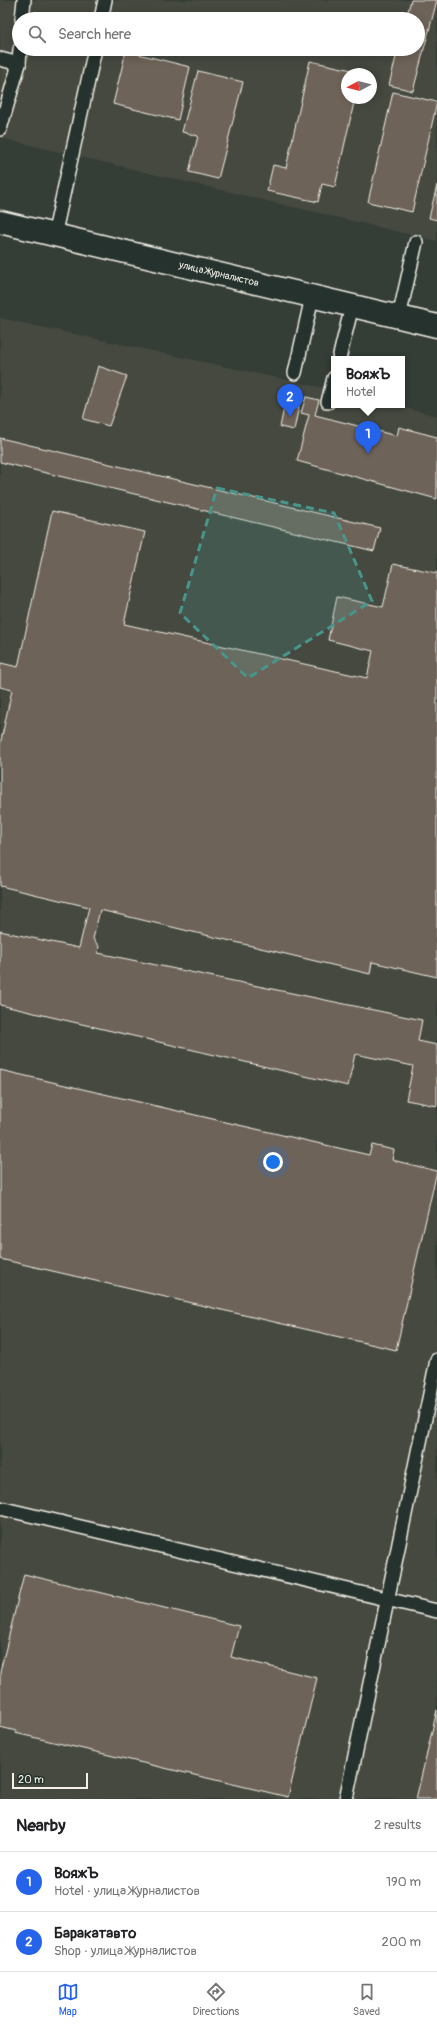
<!DOCTYPE html>
<html lang="en">
<head>
<meta charset="utf-8">
<style>
  :root { --surface:#fff; --page:#f6f6f6; --text:#202124; --muted:#757577; --line:#e0e0e0; --accent:#2563eb }
  body { margin:0; font-family:Pangolin,sans-serif; background:var(--page); color:var(--text) }
  .compass { position:absolute; left:341px; top:68px; width:36px; height:36px; border-radius:50%; background:var(--surface); box-shadow:0 2px 10px #0003; rotate:263deg }
  .scale { position:absolute; left:12px; bottom:10px; width:76px; box-sizing:border-box; padding-left:4px; border:2px solid #f4f1e8; border-top:0; font-size:11px; line-height:14px; white-space:nowrap; color:#f4f1e8; -webkit-text-stroke:3px #26332d; paint-order:stroke }
  .you { position:absolute; left:273px; top:1162px; width:14px; height:14px; margin:-10px; border:3px solid #fff; border-radius:50%; background:#1a73e8; box-shadow:0 0 0 6px #1a73e833 }
  .badge { display:grid; place-items:center; width:26px; height:26px; border-radius:50%; background:var(--accent); color:#fff; font-size:13px; font-weight:700 }
  .pin { position:absolute; translate:-50% -33px; filter:drop-shadow(0 1px 2px #0008) }
  .pin::after { content:''; position:absolute; top:21px; width:14px; height:12px; background:inherit; clip-path:polygon(0 0,100% 0,50% 100%) }
  .popup { position:absolute; left:331px; top:356px; width:74px; height:52px; box-sizing:border-box; display:grid; place-content:center; border-radius:0px; background:var(--surface); filter:drop-shadow(0 1px 3px #0005); font-size:13px; white-space:nowrap; color:var(--muted) }
  .popup b { font-size:15px; color:var(--text) }
  .popup::after { content:''; position:absolute; left:50%; top:100%; margin-left:-8px; border:8px solid transparent; border-top-color:var(--surface) }
  .list { margin:0; padding:0; list-style:none }
  h2 { display:flex; justify-content:space-between; align-items:center; height:52px; margin:0; padding:0 16px; font-size:17px }
  h2 small { font-size:13px; font-weight:400; color:var(--muted) }
  .list li { display:grid; grid-template-columns:26px 1fr auto; gap:12px; align-items:center; box-sizing:border-box; height:60px; padding:0 16px; border-top:1px solid var(--line) }
  .list b { display:block; font-size:15px; white-space:nowrap }
  .list p { margin:0; font-size:13px; white-space:nowrap; color:var(--muted) }
  .list em { font-size:13px; font-style:normal; color:var(--muted) }
  .icon { flex:none; width:22px; height:22px; fill:none; stroke:currentColor; stroke-width:2; stroke-linecap:round; stroke-linejoin:round }
  .map { position:relative; flex:none; width:437px; height:1799px; overflow:hidden }
  .search { position:absolute; background:var(--surface); box-shadow:0 2px 10px #0003; left:12px; right:12px; top:12px; height:44px; display:flex; align-items:center; gap:10px; box-sizing:border-box; padding:0 14px; border-radius:22px; color:var(--muted); font-size:15px }
  .sheet { height:172px; background:var(--surface) }
  nav { display:flex; justify-content:space-around; align-items:center; box-sizing:border-box; height:56px; border-top:1px solid var(--line); background:var(--surface); font-size:11px; color:var(--muted) }
  nav a { display:grid; justify-items:center; gap:2px }
  nav .on { color:var(--accent) }
  .map>svg:first-child { display:block }
  .built { fill:#454840; fill-rule:evenodd }
  .building { fill:#6e6359; stroke:#f4f1e8 }
  .lines { fill:none; stroke-linecap:round; stroke-linejoin:round }
  .service-casing { stroke:#f4f1e8; stroke-width:16 }
  .tertiary-casing { stroke:#f4f1e8; stroke-width:25 }
  .service { stroke:#26332d; stroke-width:13 }
  .tertiary { stroke:#26332d; stroke-width:22 }
  .marked { fill:#48958c; fill-opacity:0.2; stroke:#48958c; stroke-width:3; stroke-dasharray:8 5; stroke-linejoin:round }
  .labels { text-anchor:middle; dominant-baseline:central; stroke-width:3; stroke-linejoin:round; paint-order:stroke }
  .street-label { font-size:10px; fill:#f4f1e8; stroke:#26332d }
</style>
</head>
<body>
<div class="map">
<svg width="437" height="1799" viewBox="0 0 437 1799">
  <rect width="100%" height="100%" fill="#343d36"/>
  <filter id="ink" filterUnits="userSpaceOnUse"><feTurbulence type="fractalNoise" baseFrequency=".025" numOctaves="2"/><feDisplacementMap in="SourceGraphic" scale="8" xChannelSelector="R" yChannelSelector="G"/><feConvolveMatrix kernelMatrix="1 2 1 2 8 2 1 2 1" color-interpolation-filters="sRGB"/></filter>
  <g filter="url(#ink)">
    <g class="built">
      <path d="M0 0H437V241L0 138ZM19 19H418V49H19ZM347 74H371V98H347Z"/>
      <path d="M0 318 334 390V405H394L437 416V1799H0Z"/>
    </g>
    <g class="building">
      <path d="M411 0H437L413 91 389 85 398 49H418V19H406Z"/>
      <path d="M126 51 190 67 178 120 113 104Z"/>
      <path d="M310 61 361 72 360 74H347V98H355L335 187 322 184 318 202 267 191 273 165 286 168Z"/>
      <path d="M198 71 243 82 218 179 189 172 198 136 182 132Z"/>
      <path d="M393 92 437 102 412 212 368 202Z"/>
      <path d="M437 185V220L429 218Z"/>
      <path d="M98 366 127 376 109 426 83 419Z"/>
      <path d="M306 397 319 400 315 415 397 436 399 427 437 437V499L297 461 309 415 301 413Z"/>
      <path d="M285 403 299 406 294 430 280 427Z"/>
      <path d="M0 438 380 528 374 551 0 462Z"/>
      <path d="M52 511 145 532 124 624 367 678 373 651 328 640 337 597 383 607 393 564 437 573V977L372 962 370 974 100 910 93 939 99 946 98 953 422 1020 418 1041 437 1045V1106L406 1100 413 1066 355 1054 348 1086 0 1005V931L79 948 89 907 0 886V745L12 690 0 687V667L1 663 18 667Z"/>
      <path d="M0 1070 369 1155 372 1145 394 1150 392 1160 437 1171 396 1350 0 1259Z"/>
      <path d="M24 1574 239 1626 231 1657 317 1678 288 1797 15 1733 16 1731 0 1727V1672Z"/>
      <path d="M437 1710V1799H416Z"/>
    </g>
    <g class="lines">
      <g class="service-casing">
        <g id="service">
          <path d="M22 19 24 0"/>
          <path d="M101 19 105 0"/>
          <path d="M0 59 19 64 0 129"/>
          <path d="M19 64 20 49"/>
          <path d="M54 236 95 49"/>
          <path d="M399 317 416 242"/>
          <path d="M339 359 352 306"/>
          <path d="M295 373 312 297"/>
          <path d="M328 402 334 378"/>
          <path d="M0 1508 437 1611"/>
          <path d="M346 1799 437 1360"/>
        </g>
      </g>
      <g class="tertiary-casing">
        <g id="tertiary">
          <path id="s1" d="M0 222 437 326"/>
        </g>
      </g>
      <use href="#service" class="service"/>
      <use href="#tertiary" class="tertiary"/>
    </g>
  </g>
  <path class="marked" d="M217 488 334 513 372 601 248 678 180 613Z"/>
  <g class="labels">
    <g class="street-label">
      <text stroke="none"><textPath href="#s1" startOffset="225">улица Журналистов</textPath></text>
    </g>
  </g>
</svg>
<svg class="compass" viewBox="-18 -18 36 36"><path d="M0-13l5 13h-10z" fill="#e53935"/><path d="M0 13l5-13h-10z" fill="#757577"/></svg>
<div class="scale">20 m</div>
<div class="you"></div>
<div class="pin badge" style="left:368px;top:454px">1</div>
<div class="popup"><b>ВояжЪ</b>Hotel</div>
<div class="pin badge" style="left:290px;top:417px">2</div>
<div class="search"><svg class="icon" aria-label="search" viewBox="0 0 24 24"><circle cx="10" cy="10" r="6"/><path d="M15 15l6 6"/></svg>Search here</div>
</div>
<section class="sheet">
<h2>Nearby<small>2 results</small></h2>
<ul class="list">
<li><span class="badge">1</span><div><b>ВояжЪ</b><p>Hotel · улица Журналистов</p></div><em>190 m</em></li>
<li><span class="badge">2</span><div><b>Баракатавто</b><p>Shop · улица Журналистов</p></div><em>200 m</em></li>
</ul>
</section>
<nav>
<a class="on"><svg class="icon" aria-label="map" viewBox="0 0 24 24"><path d="M3 6l6-2 6 2 6-2v14l-6 2-6-2-6 2zM9 4v14M15 6v14"/></svg>Map</a>
<a><svg class="icon" aria-label="directions" viewBox="0 0 24 24"><path d="M12 3l9 9-9 9-9-9zM9 14v-3h6M13 9l2 2-2 2"/></svg>Directions</a>
<a><svg class="icon" aria-label="saved" viewBox="0 0 24 24"><path d="M7 4h10v16l-5-4-5 4z"/></svg>Saved</a>
</nav>
</body>
</html>
